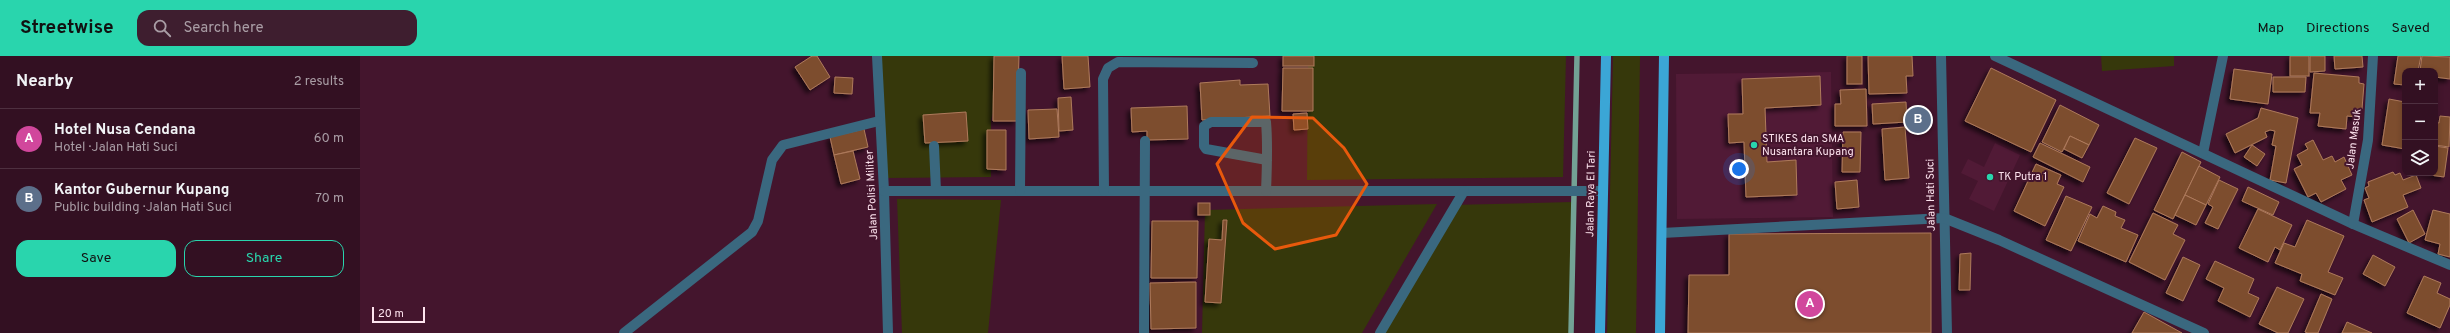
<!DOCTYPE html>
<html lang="en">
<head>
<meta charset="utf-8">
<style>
  :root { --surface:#331022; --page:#3e1e2f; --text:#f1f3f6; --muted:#a99da5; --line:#4e3040; --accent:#29d5ad }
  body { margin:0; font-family:Overpass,sans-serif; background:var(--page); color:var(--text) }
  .controls { position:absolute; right:12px; top:12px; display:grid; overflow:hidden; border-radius:8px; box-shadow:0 2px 6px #0003 }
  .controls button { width:36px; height:36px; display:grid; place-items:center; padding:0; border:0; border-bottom:1px solid var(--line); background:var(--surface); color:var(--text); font:20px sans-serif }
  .scale { position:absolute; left:12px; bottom:10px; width:53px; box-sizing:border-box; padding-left:4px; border:2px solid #fee4ef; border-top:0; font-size:11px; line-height:14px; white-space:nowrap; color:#fee4ef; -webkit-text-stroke:3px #44152d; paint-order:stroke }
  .you { position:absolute; left:1379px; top:113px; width:14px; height:14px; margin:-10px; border:3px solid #fff; border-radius:50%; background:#1a73e8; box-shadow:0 0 0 6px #1a73e833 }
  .badge { display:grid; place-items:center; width:26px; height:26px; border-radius:50%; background:var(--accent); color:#fff; font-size:13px; font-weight:700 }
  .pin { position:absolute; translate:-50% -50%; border:2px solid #fff; box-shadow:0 1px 4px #0006 }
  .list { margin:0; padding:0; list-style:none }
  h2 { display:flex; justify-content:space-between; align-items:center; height:52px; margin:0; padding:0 16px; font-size:17px }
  h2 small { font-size:13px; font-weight:400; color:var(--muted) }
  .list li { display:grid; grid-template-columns:26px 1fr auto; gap:12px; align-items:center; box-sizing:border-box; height:60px; padding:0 16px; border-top:1px solid var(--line) }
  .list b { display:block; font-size:15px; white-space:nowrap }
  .list p { margin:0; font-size:13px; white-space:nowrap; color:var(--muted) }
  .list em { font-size:13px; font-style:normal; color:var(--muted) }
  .actions { display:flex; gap:8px; padding:12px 16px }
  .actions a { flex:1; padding:9px 0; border:1px solid var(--accent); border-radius:12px; text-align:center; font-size:14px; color:var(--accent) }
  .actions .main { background:var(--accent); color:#111 }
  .icon { flex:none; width:22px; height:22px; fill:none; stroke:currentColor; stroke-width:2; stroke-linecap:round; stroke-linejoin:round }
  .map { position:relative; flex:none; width:2090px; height:277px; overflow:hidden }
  header { display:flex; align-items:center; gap:24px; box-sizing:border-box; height:56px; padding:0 20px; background:var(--accent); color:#111 }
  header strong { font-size:19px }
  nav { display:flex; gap:22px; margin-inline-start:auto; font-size:14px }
  .search { width:280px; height:36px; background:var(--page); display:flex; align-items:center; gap:10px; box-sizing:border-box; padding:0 14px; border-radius:12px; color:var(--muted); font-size:15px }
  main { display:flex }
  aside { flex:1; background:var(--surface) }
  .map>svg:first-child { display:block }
  .built { fill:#511a36 }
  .green { fill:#36380b }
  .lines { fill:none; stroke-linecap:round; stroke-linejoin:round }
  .stream { stroke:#73a295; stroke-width:5.5 }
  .building { fill:#7d4d2f; stroke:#ae7a5b; filter:url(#shadow) }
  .minor { stroke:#3a687f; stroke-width:10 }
  .major { stroke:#3ba6d6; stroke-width:10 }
  .marked { fill:#e8590c; fill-opacity:0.2; stroke:#e8590c; stroke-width:3; stroke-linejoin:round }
  .poi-dot { fill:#29d5ad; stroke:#44152d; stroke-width:1.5 }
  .labels { text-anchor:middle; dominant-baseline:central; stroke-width:4; stroke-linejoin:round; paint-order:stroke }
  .poi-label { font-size:11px; fill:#fee4ef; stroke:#44152d; text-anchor:start }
  .street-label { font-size:11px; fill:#fee4ef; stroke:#44152d }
</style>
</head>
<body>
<header>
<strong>Streetwise</strong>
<div class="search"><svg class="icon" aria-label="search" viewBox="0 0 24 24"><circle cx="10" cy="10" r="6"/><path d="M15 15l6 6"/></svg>Search here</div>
<nav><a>Map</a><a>Directions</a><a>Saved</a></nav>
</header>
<main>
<aside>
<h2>Nearby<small>2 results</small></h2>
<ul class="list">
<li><span class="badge" style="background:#d1479c">A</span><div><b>Hotel Nusa Cendana</b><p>Hotel · Jalan Hati Suci</p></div><em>60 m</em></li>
<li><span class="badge" style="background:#5c6f8a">B</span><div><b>Kantor Gubernur Kupang</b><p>Public building · Jalan Hati Suci</p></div><em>70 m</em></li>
</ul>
<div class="actions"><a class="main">Save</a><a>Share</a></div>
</aside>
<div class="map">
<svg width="2090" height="277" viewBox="0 0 2090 277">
  <defs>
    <filter id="shadow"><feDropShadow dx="-3.5" dy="3.5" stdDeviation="2" flood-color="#0009"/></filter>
  </defs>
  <rect width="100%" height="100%" fill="#44152d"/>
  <g class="built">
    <path d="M1471 16 1473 161 1317 163 1316 18Z"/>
    <path d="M1635 87 1660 99 1634 155 1609 143 1618 125 1601 117 1608 103 1624 111Z"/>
  </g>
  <g class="green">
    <path d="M515 0H643V27L631 63V121L528 122Z"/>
    <path d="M948 0H1206L1203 121 947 124Z"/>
    <path d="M1253 0H1280L1276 277H1247Z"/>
    <path d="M1741 0H1814V10L1742 15Z"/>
    <path d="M537 143 641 144 628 277H542Z"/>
    <path d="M1212 146 1209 277H1019L1091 149Z"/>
    <path d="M1077 148 1002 277H842L845 154Z"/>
  </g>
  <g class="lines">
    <path class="stream" d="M1211 277 1217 0"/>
  </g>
  <g class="building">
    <path d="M452 0H457L470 21 450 34 435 11Z"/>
    <path d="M634 0H659L657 65H633Z"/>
    <path d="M702 0H728L730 31 704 33Z"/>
    <rect x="923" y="0" width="31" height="10"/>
    <rect x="1487" y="0" width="15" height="28"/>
    <path d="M1508 0H1552L1553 20H1546L1547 37 1509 38Z"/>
    <rect x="1930" y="0" width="19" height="20"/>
    <path d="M1950 0H1965V15L1950 16Z"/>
    <path d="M1974 0H2002L2003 11 1975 13Z"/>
    <path d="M2038 0H2061L2058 15H2045V29L2034 28Z"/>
    <path d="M2062 0 2090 1V23L2075 21V15H2060Z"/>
    <path d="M923 12H953V55H922Z"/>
    <path d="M1631 12 1696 44 1671 96 1605 65Z"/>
    <path d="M1874 13 1912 18 1908 48 1870 43Z"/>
    <path d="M1954 17 1999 21V27L2004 28 2002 53H1996V61L1987 60 1986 73 1958 70 1960 57H1950Z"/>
    <path d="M1460 20 1461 49 1405 52 1407 106 1436 104 1437 139 1386 141 1384 86 1369 87 1368 58H1383L1382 23Z"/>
    <path d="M475 21 493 22 492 38 474 37Z"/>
    <path d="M1913 21H1946L1945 36H1913Z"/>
    <path d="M880 24V29L908 28 910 60 842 64 840 27Z"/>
    <path d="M1506 33 1507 70H1475V48H1481L1480 34Z"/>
    <path d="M711 41 713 74 699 75 698 42Z"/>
    <path d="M2029 43 2045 46V93L2022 89Z"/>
    <path d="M1546 46 1547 66 1513 68 1512 48Z"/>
    <path d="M1700 49 1739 69 1729 89 1710 80 1702 96 1682 86Z"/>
    <path d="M827 50 828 83 787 84V75L772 76 771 52Z"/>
    <path d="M1901 52 1938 62 1926 127 1910 124 1916 90 1912 89 1915 75 1910 74 1905 76 1907 81 1875 97 1866 78 1898 62Z"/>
    <path d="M697 53 699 81 669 83 668 54Z"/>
    <path d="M606 56 608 85 565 87 563 59Z"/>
    <path d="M947 57 948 73 934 74 933 58Z"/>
    <path d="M2080 60 2090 61 2089 91 2075 89V66L2079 67Z"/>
    <path d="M1545 71 1549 122 1525 124 1522 73Z"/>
    <path d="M504 73 508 91 474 99 470 81Z"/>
    <path d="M627 74H646V114L627 113Z"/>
    <path d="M1483 76H1501L1500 116H1482Z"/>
    <path d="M1710 80 1729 89 1722 102 1704 93Z"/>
    <path d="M1775 82 1797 92 1769 148 1747 137Z"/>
    <path d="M1953 84 1963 104 1972 100 1975 106 1984 101 1992 119 1981 124 1986 133 1961 146 1956 137 1948 141 1934 113 1942 109 1937 99 1948 93 1945 88Z"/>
    <path d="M1680 87 1730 111 1723 126 1673 101Z"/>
    <path d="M1892 89 1905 98 1897 110 1884 101Z"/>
    <path d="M2075 90 2088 92 2084 121 2056 117H2075Z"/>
    <path d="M493 95 500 123 481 128 474 99Z"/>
    <path d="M1822 96 1841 106 1813 163 1794 154Z"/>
    <path d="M1676 108 1701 119 1697 128 1704 131 1685 170 1654 155Z"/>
    <path d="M1839 110 1860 121 1846 149 1825 139Z"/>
    <path d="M2033 116 2035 119 2040 117 2043 124 2056 119 2061 132 2043 139 2048 151 2012 166 2004 144 2009 142 2005 132 2009 130 2008 126Z"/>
    <path d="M1497 124 1499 151 1477 153 1475 126Z"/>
    <path d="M1859 124 1878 133 1858 173 1845 167 1853 151 1848 148Z"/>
    <path d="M1888 131 1919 146 1913 159 1882 145Z"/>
    <path d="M1825 139 1846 149 1836 169 1815 159Z"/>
    <path d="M1706 140 1732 151 1711 195 1686 184Z"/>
    <rect x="838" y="147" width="12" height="12"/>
    <path d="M1743 150 1756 156 1755 160 1765 164 1761 172 1778 179 1766 206 1718 185 1730 158 1737 162Z"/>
    <path d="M1898 153 1932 169 1920 194 1915 191 1908 206 1879 192Z"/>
    <path d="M2053 154 2065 178 2049 187 2037 163Z"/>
    <path d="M2073 154 2090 158V201L2078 198 2080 188 2065 184Z"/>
    <path d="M1793 157 1818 169 1813 178 1825 184 1805 224 1769 206Z"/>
    <path d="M863 164H867L861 247 845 246 849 183 862 184Z"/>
    <path d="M1947 164 1984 180 1968 216 1983 222 1975 239 1940 225 1942 218 1915 207 1924 187 1935 191Z"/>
    <path d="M792 165H838L837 222H791Z"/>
    <path d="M1571 177V277H1328L1329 219H1369V178Z"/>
    <path d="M1611 197 1610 234H1599L1600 198Z"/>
    <path d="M2013 199 2035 211 2025 230 2003 218Z"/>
    <path d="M1823 201 1840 209 1823 245 1806 237Z"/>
    <path d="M1855 205 1894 223 1888 237 1899 242 1890 261 1858 245 1864 232 1846 223Z"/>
    <path d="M2064 220 2081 227 2077 237 2090 243V249L2080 272 2047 257Z"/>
    <path d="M836 226V272L791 273 790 227Z"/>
    <path d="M1917 231 1944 243 1928 277H1918L1899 268Z"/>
    <path d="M1961 238 1972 243 1958 277H1948L1945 276Z"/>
    <path d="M1784 256 1822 277H1772Z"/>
    <path d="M1987 266 2012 277H1982Z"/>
  </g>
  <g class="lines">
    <g class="minor">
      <path d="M517 0 524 135 528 277"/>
      <path d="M1581 0 1587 277"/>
      <path d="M1635 0 1993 168 2090 209"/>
      <path d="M574 90 576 135"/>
      <path d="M1843 97 1863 0"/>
      <path d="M524 135H1243"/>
      <path d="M660 135 661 17"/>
      <path d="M744 135 743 23 748 12 758 6 893 7"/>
      <path d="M906 135C907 112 908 88 906 66H851L844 70V90L846 93 907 104"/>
      <path d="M1993 168 2008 84 2013 0"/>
      <path d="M1302 177 1584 162 1639 184 1844 277"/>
      <path d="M264 277 392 176 398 165 412 104 423 89 519 65"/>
      <path d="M784 277 785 85"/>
      <path d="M1020 277 1104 135"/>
    </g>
    <g class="major">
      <path d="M1240 277 1246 0"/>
      <path d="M1300 277 1304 0"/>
    </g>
  </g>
  <path class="marked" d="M892 61 953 62 984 92 1007 128 976 179 915 193 883 167 857 108Z"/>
  <g class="poi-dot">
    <circle cx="1394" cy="89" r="4"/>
    <circle cx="1630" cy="121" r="4"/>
  </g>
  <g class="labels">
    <g class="poi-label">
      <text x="1402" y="83">STIKES dan SMA<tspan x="1402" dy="13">Nusantara Kupang</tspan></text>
      <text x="1638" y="121">TK Putra 1</text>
    </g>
    <g class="street-label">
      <text transform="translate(1994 83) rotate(-83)">Jalan Masuk</text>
      <text transform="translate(1231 138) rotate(-89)">Jalan Raya El Tari</text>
      <text transform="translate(512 139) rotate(-93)">Jalan Polisi Militer</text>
      <text transform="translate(1571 139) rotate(-91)">Jalan Hati Suci</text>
    </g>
  </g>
</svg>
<div class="controls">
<button>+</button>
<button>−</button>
<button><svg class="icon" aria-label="layers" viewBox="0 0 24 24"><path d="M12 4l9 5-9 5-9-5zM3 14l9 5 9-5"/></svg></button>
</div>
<div class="scale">20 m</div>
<div class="you"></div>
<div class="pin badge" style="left:1450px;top:248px;background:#d1479c">A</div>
<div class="pin badge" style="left:1558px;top:64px;background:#5c6f8a">B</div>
</div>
</main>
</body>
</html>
